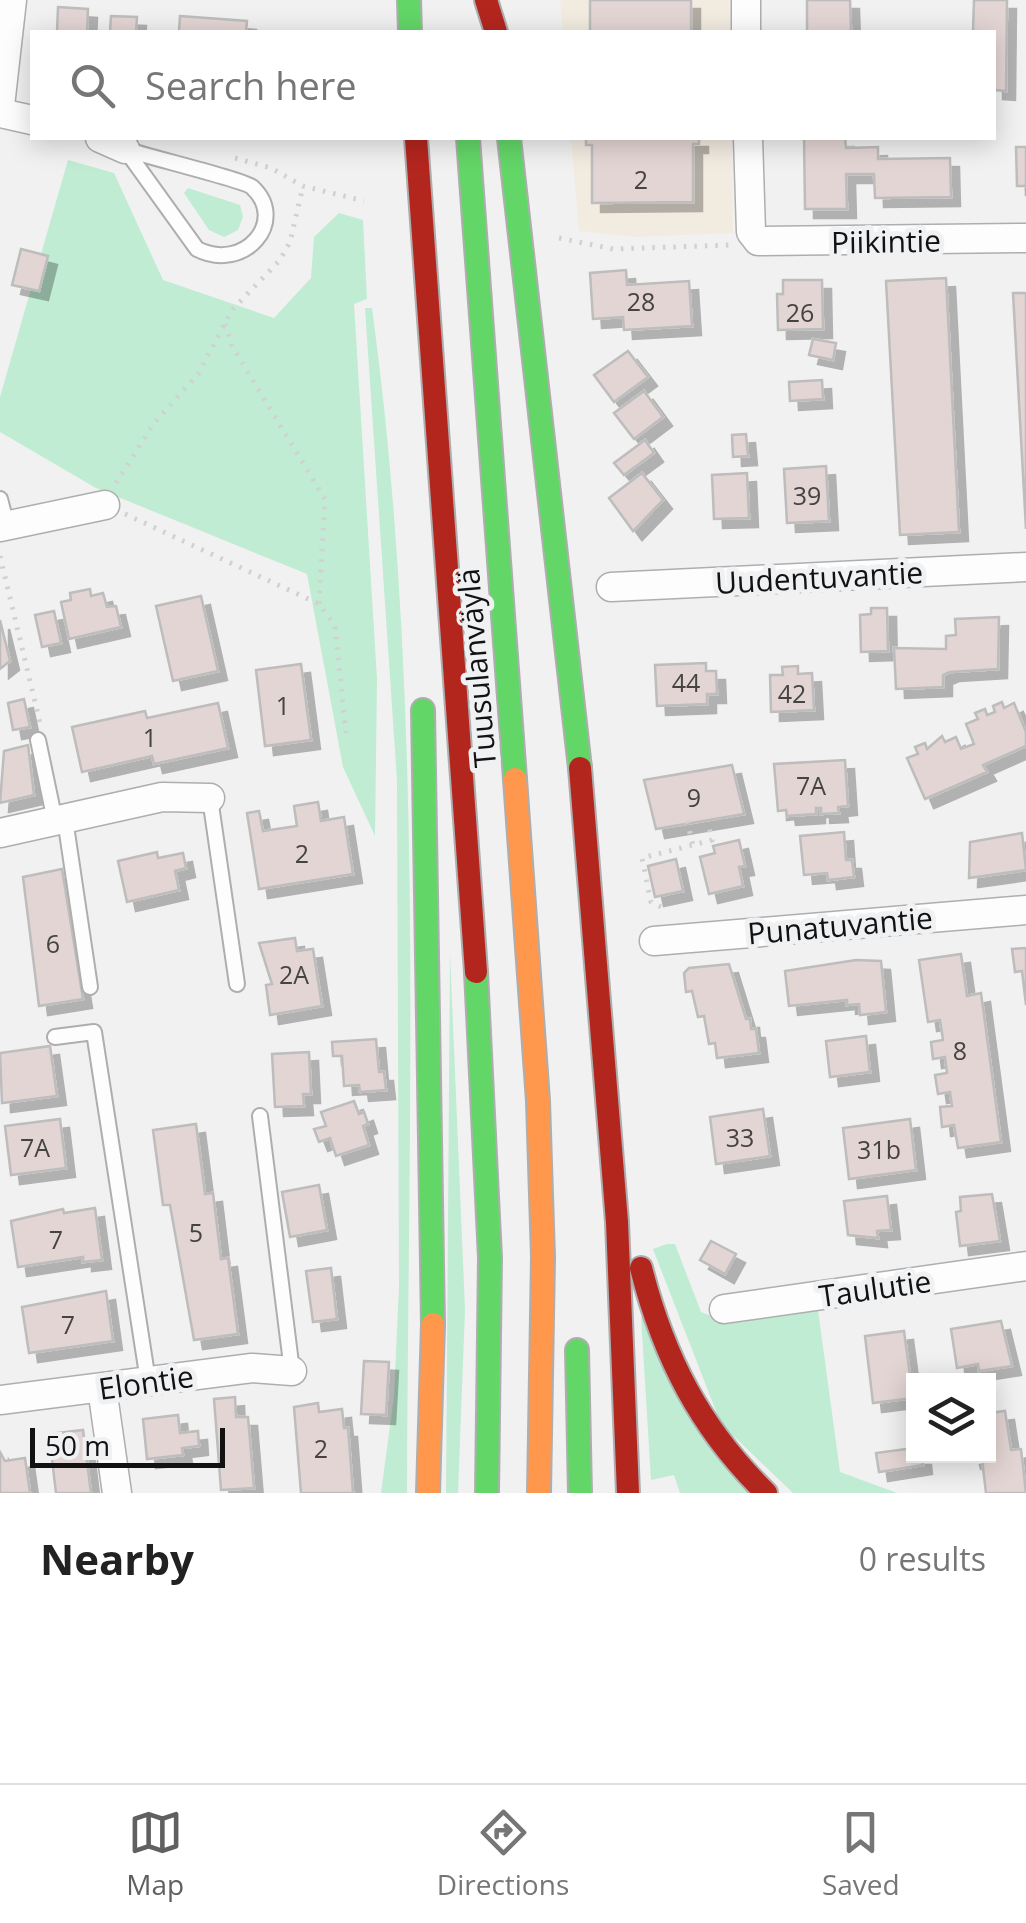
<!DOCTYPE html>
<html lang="en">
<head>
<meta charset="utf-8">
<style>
  :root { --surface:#fff; --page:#f6f6f6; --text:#222; --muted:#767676; --line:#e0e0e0; --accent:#606061 }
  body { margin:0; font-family:"Open Sans",sans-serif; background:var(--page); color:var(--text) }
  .controls { position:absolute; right:30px; bottom:30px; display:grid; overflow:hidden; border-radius:0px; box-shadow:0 5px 25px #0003 }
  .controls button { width:90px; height:90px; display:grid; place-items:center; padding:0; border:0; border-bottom:2px solid var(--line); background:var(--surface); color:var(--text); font:50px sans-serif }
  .scale { position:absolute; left:30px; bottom:25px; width:195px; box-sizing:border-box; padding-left:10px; border:5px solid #121213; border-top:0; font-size:28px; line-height:35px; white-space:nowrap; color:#121213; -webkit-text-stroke:8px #f0f1f3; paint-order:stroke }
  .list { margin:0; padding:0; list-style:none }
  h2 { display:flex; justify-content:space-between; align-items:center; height:130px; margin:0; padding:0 40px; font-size:42px }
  h2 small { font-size:32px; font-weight:400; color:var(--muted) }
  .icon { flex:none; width:55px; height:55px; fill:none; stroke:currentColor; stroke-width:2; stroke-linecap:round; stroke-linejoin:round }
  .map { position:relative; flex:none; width:1026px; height:1493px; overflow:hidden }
  .search { position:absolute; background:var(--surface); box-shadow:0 5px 25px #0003; left:30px; right:30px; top:30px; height:110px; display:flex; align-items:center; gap:25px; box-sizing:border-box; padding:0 35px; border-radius:0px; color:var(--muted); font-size:38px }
  .sheet { height:290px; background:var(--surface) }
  nav { display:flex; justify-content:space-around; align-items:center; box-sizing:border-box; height:140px; border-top:2px solid var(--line); background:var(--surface); font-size:28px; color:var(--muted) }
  nav a { display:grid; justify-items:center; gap:5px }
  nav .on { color:var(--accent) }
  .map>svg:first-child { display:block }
  .industrial { fill:#f2ebe0 }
  .green { fill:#bfecd2 }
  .building { fill:#e3d5d3; stroke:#bdbdbd; stroke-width:2.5; filter:url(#shadow) }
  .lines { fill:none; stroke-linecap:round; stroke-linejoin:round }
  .lane-casing { stroke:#aeaeaf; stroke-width:18 }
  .street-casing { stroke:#aeaeaf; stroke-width:31 }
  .fast-casing { stroke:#aeaeaf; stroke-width:26 }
  .slow-casing { stroke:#aeaeaf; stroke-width:26 }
  .jam-casing { stroke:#aeaeaf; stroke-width:26 }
  .path { stroke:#d1d1d2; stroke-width:5; stroke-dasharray:2.5 8; stroke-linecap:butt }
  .lane { stroke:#fdfdfd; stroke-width:14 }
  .street { stroke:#fdfdfd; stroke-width:28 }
  .fast { stroke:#63d668; stroke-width:22 }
  .slow { stroke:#ff974d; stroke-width:22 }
  .jam { stroke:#b3261e; stroke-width:22 }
  .labels { text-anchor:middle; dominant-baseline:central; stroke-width:10; stroke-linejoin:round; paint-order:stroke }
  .number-label { font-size:25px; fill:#464343 }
  .street-label { font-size:30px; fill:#121213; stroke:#f0f1f3 }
</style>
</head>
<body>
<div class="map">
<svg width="1026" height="1493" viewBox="0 0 1026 1493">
  <defs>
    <filter id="shadow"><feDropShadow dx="9" dy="9" stdDeviation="0" flood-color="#0004"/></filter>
  </defs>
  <rect width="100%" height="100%" fill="#f1f1f2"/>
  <g class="industrial">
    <path d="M560 0H729L730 32H563Z"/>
    <path d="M571 138H732L733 233 636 237 579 231Z"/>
  </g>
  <g class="green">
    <path d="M68 160 114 173 163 280 274 318 311 278 314 237 339 213 363 220 367 299 354 304 377 679 375 836 343 767 307 574 96 488 0 432V397Z"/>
    <path d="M188 188 240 205 243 217 238 230 224 237 209 230 184 193Z"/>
    <path d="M365 308H372C425 699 408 1099 407 1493H381L394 1396 399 1287 397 780Z"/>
    <path d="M450 953 465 1310 458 1493H446Z"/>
    <path d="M667 1244H675L701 1312 721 1320 818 1310 840 1472 897 1493H793L721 1424 653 1249Z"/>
    <path d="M641 1316 749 1493H680L674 1475 651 1480Z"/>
  </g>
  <g class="building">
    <rect x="590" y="0" width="101" height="32"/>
    <path d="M807 0H850L851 32H807Z"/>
    <path d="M974 0H1007L1006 91 994 90V32H973Z"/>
    <path d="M58 7 88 9 87 32H57Z"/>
    <path d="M111 16 137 17 136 32H110Z"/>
    <path d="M180 16 247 21 246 32H179Z"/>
    <path d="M586 138H699V144H693V202L592 203V145H586Z"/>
    <path d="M804 138H845L846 148 878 147V159L950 158 951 197 875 198 874 174H846L847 209H805Z"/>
    <path d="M1016 147H1026V186H1017Z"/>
    <path d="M21 249 48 256 39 291 12 285Z"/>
    <path d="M626 270 627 285 689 281 692 326 624 330 623 317 593 319 590 273Z"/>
    <path d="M946 278 959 532 900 535 886 281Z"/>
    <path d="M783 280H822L823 329 778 330 777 294H783Z"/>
    <path d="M1013 293H1026V529Z"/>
    <path d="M813 339 836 343 833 360 809 355Z"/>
    <path d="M628 351 648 377 614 402 594 375Z"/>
    <path d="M822 380 823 399 790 401 789 382Z"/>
    <path d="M644 391 663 417 634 439 614 413Z"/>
    <path d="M746 434 748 456 733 457 732 435Z"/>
    <path d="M645 440 654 453 624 475 614 463Z"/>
    <path d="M826 466 829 521 787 523 784 469Z"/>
    <path d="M642 473 663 500 633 531 609 498Z"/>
    <path d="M747 473 749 518 714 519 712 475Z"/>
    <path d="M90 589 91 596 103 593 107 607 116 606 121 627 69 639 61 602 71 600 70 593Z"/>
    <path d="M201 596 218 671 173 681 156 606Z"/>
    <path d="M871 608H887L888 651 861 652 860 615 871 614Z"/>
    <path d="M54 611 61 643 42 647 35 615Z"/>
    <path d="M999 617 998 669 950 672 943 675V687L896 689 894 648 946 649V636L956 635 955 619Z"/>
    <path d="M0 620 10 661 0 669Z"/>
    <path d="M706 663V671H716L717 694H707V704L657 706 655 665Z"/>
    <path d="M301 664 311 740 265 746 256 670Z"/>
    <path d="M798 666V674L812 673 814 710 771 712 770 675H783L782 667Z"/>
    <path d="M24 699 30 727 13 730 8 703Z"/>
    <path d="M1002 702 1004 708 1014 703 1026 732V746L983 765 987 772 925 799 907 758 918 754 915 747 925 743 927 749 942 736 945 742 956 737 961 749 974 744 966 724 978 719 975 713 985 709 987 715 995 712 993 706Z"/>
    <path d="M218 703 228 748 154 764 152 756 82 772 72 727 145 711 147 718Z"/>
    <path d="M28 745 34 795 0 803 4 751Z"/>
    <path d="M845 760 848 806 838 807 839 813 821 814V808H816V814L787 816 786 810 778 811 774 764Z"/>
    <path d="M732 765 744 814 656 829 644 780Z"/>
    <path d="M318 802 321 821 344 817 353 874 259 889 247 813 259 811 263 831 297 826 294 806Z"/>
    <path d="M844 832 846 860H852L854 877 828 880 827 873 804 875 800 836Z"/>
    <path d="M1022 833 1026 870 969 878 970 842Z"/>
    <path d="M739 840 745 866 739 867 743 886 709 894 700 857 715 853 713 846Z"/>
    <path d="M157 852 158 858 183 853 186 868 175 871 179 890 127 902 118 861Z"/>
    <path d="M676 859 683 891 655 897 648 866Z"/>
    <path d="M62 869 83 999 39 1006 23 877Z"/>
    <path d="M295 938 297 951 313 949 322 1006 270 1015 266 985 272 984 259 943Z"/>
    <path d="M1026 948V1005L1022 971 1015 972 1012 949Z"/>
    <path d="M961 954 967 996 981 993 1001 1142 958 1148 954 1125 942 1127 940 1107 952 1106 950 1092 938 1094 935 1075 947 1073 945 1057 933 1059 931 1042 943 1040 940 1020 928 1022 919 960Z"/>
    <path d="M856 960 881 961 886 1012 860 1015 859 1004 847 1005V1000L789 1006 785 971Z"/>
    <path d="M729 964 746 1019H750L751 1029H756L759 1053 717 1058 715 1043 709 1044 704 1016 698 1017 692 991 686 992 684 973 689 968Z"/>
    <path d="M866 1036 870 1072 830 1077 826 1041Z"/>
    <path d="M376 1039 379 1072H384L386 1090 360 1092 359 1085 344 1086 342 1056H333L332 1042Z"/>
    <path d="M50 1046 57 1096 2 1103 0 1053Z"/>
    <path d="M309 1052 311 1094H303L304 1106 275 1107 272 1054Z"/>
    <path d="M354 1101 359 1114 364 1112 368 1124 363 1126 369 1145 336 1156 330 1138 319 1142 314 1129 326 1126 321 1112Z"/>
    <path d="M763 1109 770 1156 716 1164 710 1117Z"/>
    <path d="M60 1119 66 1168 11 1175 5 1126Z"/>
    <path d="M910 1119 916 1170 849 1179 843 1128Z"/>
    <path d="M196 1124 205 1194 213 1193 221 1259 228 1258 238 1334 194 1340 170 1205H163L153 1130Z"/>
    <path d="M319 1185 327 1230 290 1237 282 1192Z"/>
    <path d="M992 1194 1000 1241 960 1246 956 1212 961 1211 960 1197Z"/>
    <path d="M887 1196 891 1230 877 1231 878 1238 848 1235 844 1201Z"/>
    <path d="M95 1208 102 1260 83 1262V1257L18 1267 11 1221 63 1209 64 1213Z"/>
    <path d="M711 1241 736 1254 725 1274 700 1260Z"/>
    <path d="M331 1268 337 1319 313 1322 306 1271Z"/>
    <path d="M106 1291 113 1341 29 1353 22 1307Z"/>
    <path d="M1001 1321 1012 1366 979 1371 978 1364 957 1368 951 1329Z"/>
    <path d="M904 1331 913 1398 873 1403 865 1336Z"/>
    <path d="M364 1361 389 1362 386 1415 361 1414Z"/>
    <path d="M235 1397 236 1417H248L254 1488 221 1490 214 1399Z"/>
    <path d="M318 1403 319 1412 342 1409 344 1428H348L353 1493H301L294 1407Z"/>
    <path d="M1005 1411 1011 1450 1021 1449 1026 1493H986L982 1459 972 1460 971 1456H988V1413Z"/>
    <path d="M178 1415 180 1433 198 1431 199 1446 182 1448 183 1455 147 1459 143 1419Z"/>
    <path d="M83 1430 91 1493H56L49 1434Z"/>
    <path d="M914 1448V1456H922L923 1465 879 1472 876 1453Z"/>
    <path d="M0 1452 5 1461 25 1458 30 1493H0Z"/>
  </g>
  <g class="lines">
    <g class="lane-casing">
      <g id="lane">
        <path d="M125 149C144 156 244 180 252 187 289 221 244 273 197 249Z"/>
        <path d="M0 499 7 526"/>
        <path d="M38 740 55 821"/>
        <path d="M210 798 237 984"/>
        <path d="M65 819 90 987"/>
        <path d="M55 1037 94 1032 148 1381"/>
        <path d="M260 1116 292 1371"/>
      </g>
    </g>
    <g class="street-casing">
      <g id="street">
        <path d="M746 0V32"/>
        <path d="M0 106 12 0"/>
        <path d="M0 113 32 120"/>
        <path d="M100 138 125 149"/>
        <path d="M748 138 751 232 758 241 1026 238"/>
        <path d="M0 527 105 505"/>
        <path d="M611 587 1026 567"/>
        <path d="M0 833 162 797 210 798"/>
        <path d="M654 941 1026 910"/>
        <path d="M724 1309 1026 1266"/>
        <path d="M102 1388 117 1493"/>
        <path d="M0 1400 252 1368 292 1371"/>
      </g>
    </g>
    <g class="fast-casing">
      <g id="fast">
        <path d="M409 0 410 32"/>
        <path d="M468 138 515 779"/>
        <path d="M509 138 580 768"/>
        <path d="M423 710 433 1324"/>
        <path d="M476 972 490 1258 487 1493"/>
        <path d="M577 1350 580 1493"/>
      </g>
    </g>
    <g class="slow-casing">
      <g id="slow">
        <path d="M515 779 538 1101 543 1257 539 1493"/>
        <path d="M428 1493 433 1324"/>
      </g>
    </g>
    <g class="jam-casing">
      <g id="jam">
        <path d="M486 0 496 32"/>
        <path d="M416 138 476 972"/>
        <path d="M580 768 617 1222 628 1493"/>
        <path d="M641 1268C664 1358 700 1428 766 1493"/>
      </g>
    </g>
    <g class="path">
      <path d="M235 158 271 168 303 186 364 201"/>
      <path d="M559 238 613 249 732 245"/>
      <path d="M225 324 232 346 325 499 319 604"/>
      <path d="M116 483 154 423 198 374 232 310 280 260 290 242 303 186"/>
      <path d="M125 514 319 604 335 626 346 733"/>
      <path d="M0 556 40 723"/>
      <path d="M687 821 693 845"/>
      <path d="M661 907 651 902 642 858 712 840 708 823"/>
    </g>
    <use href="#lane" class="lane"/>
    <use href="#street" class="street"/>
    <use href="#fast" class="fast"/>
    <use href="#slow" class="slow"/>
    <use href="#jam" class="jam"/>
  </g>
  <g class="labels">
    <g class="number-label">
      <text x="641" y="179">2</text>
      <text x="641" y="301">28</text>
      <text x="800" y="312">26</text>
      <text x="807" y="495">39</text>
      <text x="686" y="682">44</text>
      <text x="792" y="693">42</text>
      <text x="283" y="705">1</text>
      <text x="150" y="737">1</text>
      <text x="811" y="785">7A</text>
      <text x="694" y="797">9</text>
      <text x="302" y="853">2</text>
      <text x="53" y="943">6</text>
      <text x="294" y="974">2A</text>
      <text x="960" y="1050">8</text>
      <text x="740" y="1137">33</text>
      <text x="35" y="1147">7A</text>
      <text x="879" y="1149">31b</text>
      <text x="196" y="1232">5</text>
      <text x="56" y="1239">7</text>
      <text x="68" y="1324">7</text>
      <text x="321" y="1448">2</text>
    </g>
    <g class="street-label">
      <text transform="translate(886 241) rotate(-1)">Piikintie</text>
      <text transform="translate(819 577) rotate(-3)">Uudentuvantie</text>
      <text transform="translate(476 668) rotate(-95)">Tuusulanväylä</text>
      <text transform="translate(840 925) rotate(-5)">Punatuvantie</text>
      <text transform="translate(875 1288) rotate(-8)">Taulutie</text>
      <text transform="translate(146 1382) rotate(-8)">Elontie</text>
    </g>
  </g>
</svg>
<div class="controls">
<button><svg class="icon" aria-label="layers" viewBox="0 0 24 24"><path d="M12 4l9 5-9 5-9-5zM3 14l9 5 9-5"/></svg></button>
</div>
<div class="scale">50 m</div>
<div class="search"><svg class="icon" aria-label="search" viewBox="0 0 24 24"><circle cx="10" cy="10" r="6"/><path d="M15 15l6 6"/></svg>Search here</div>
</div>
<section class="sheet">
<h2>Nearby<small>0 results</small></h2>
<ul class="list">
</ul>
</section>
<nav>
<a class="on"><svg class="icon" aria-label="map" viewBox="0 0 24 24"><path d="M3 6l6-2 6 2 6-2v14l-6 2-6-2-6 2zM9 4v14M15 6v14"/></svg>Map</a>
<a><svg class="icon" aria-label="directions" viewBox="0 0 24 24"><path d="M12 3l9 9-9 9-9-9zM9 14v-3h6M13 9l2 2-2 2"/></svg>Directions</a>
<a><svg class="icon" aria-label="saved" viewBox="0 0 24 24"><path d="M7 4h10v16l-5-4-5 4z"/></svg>Saved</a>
</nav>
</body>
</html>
